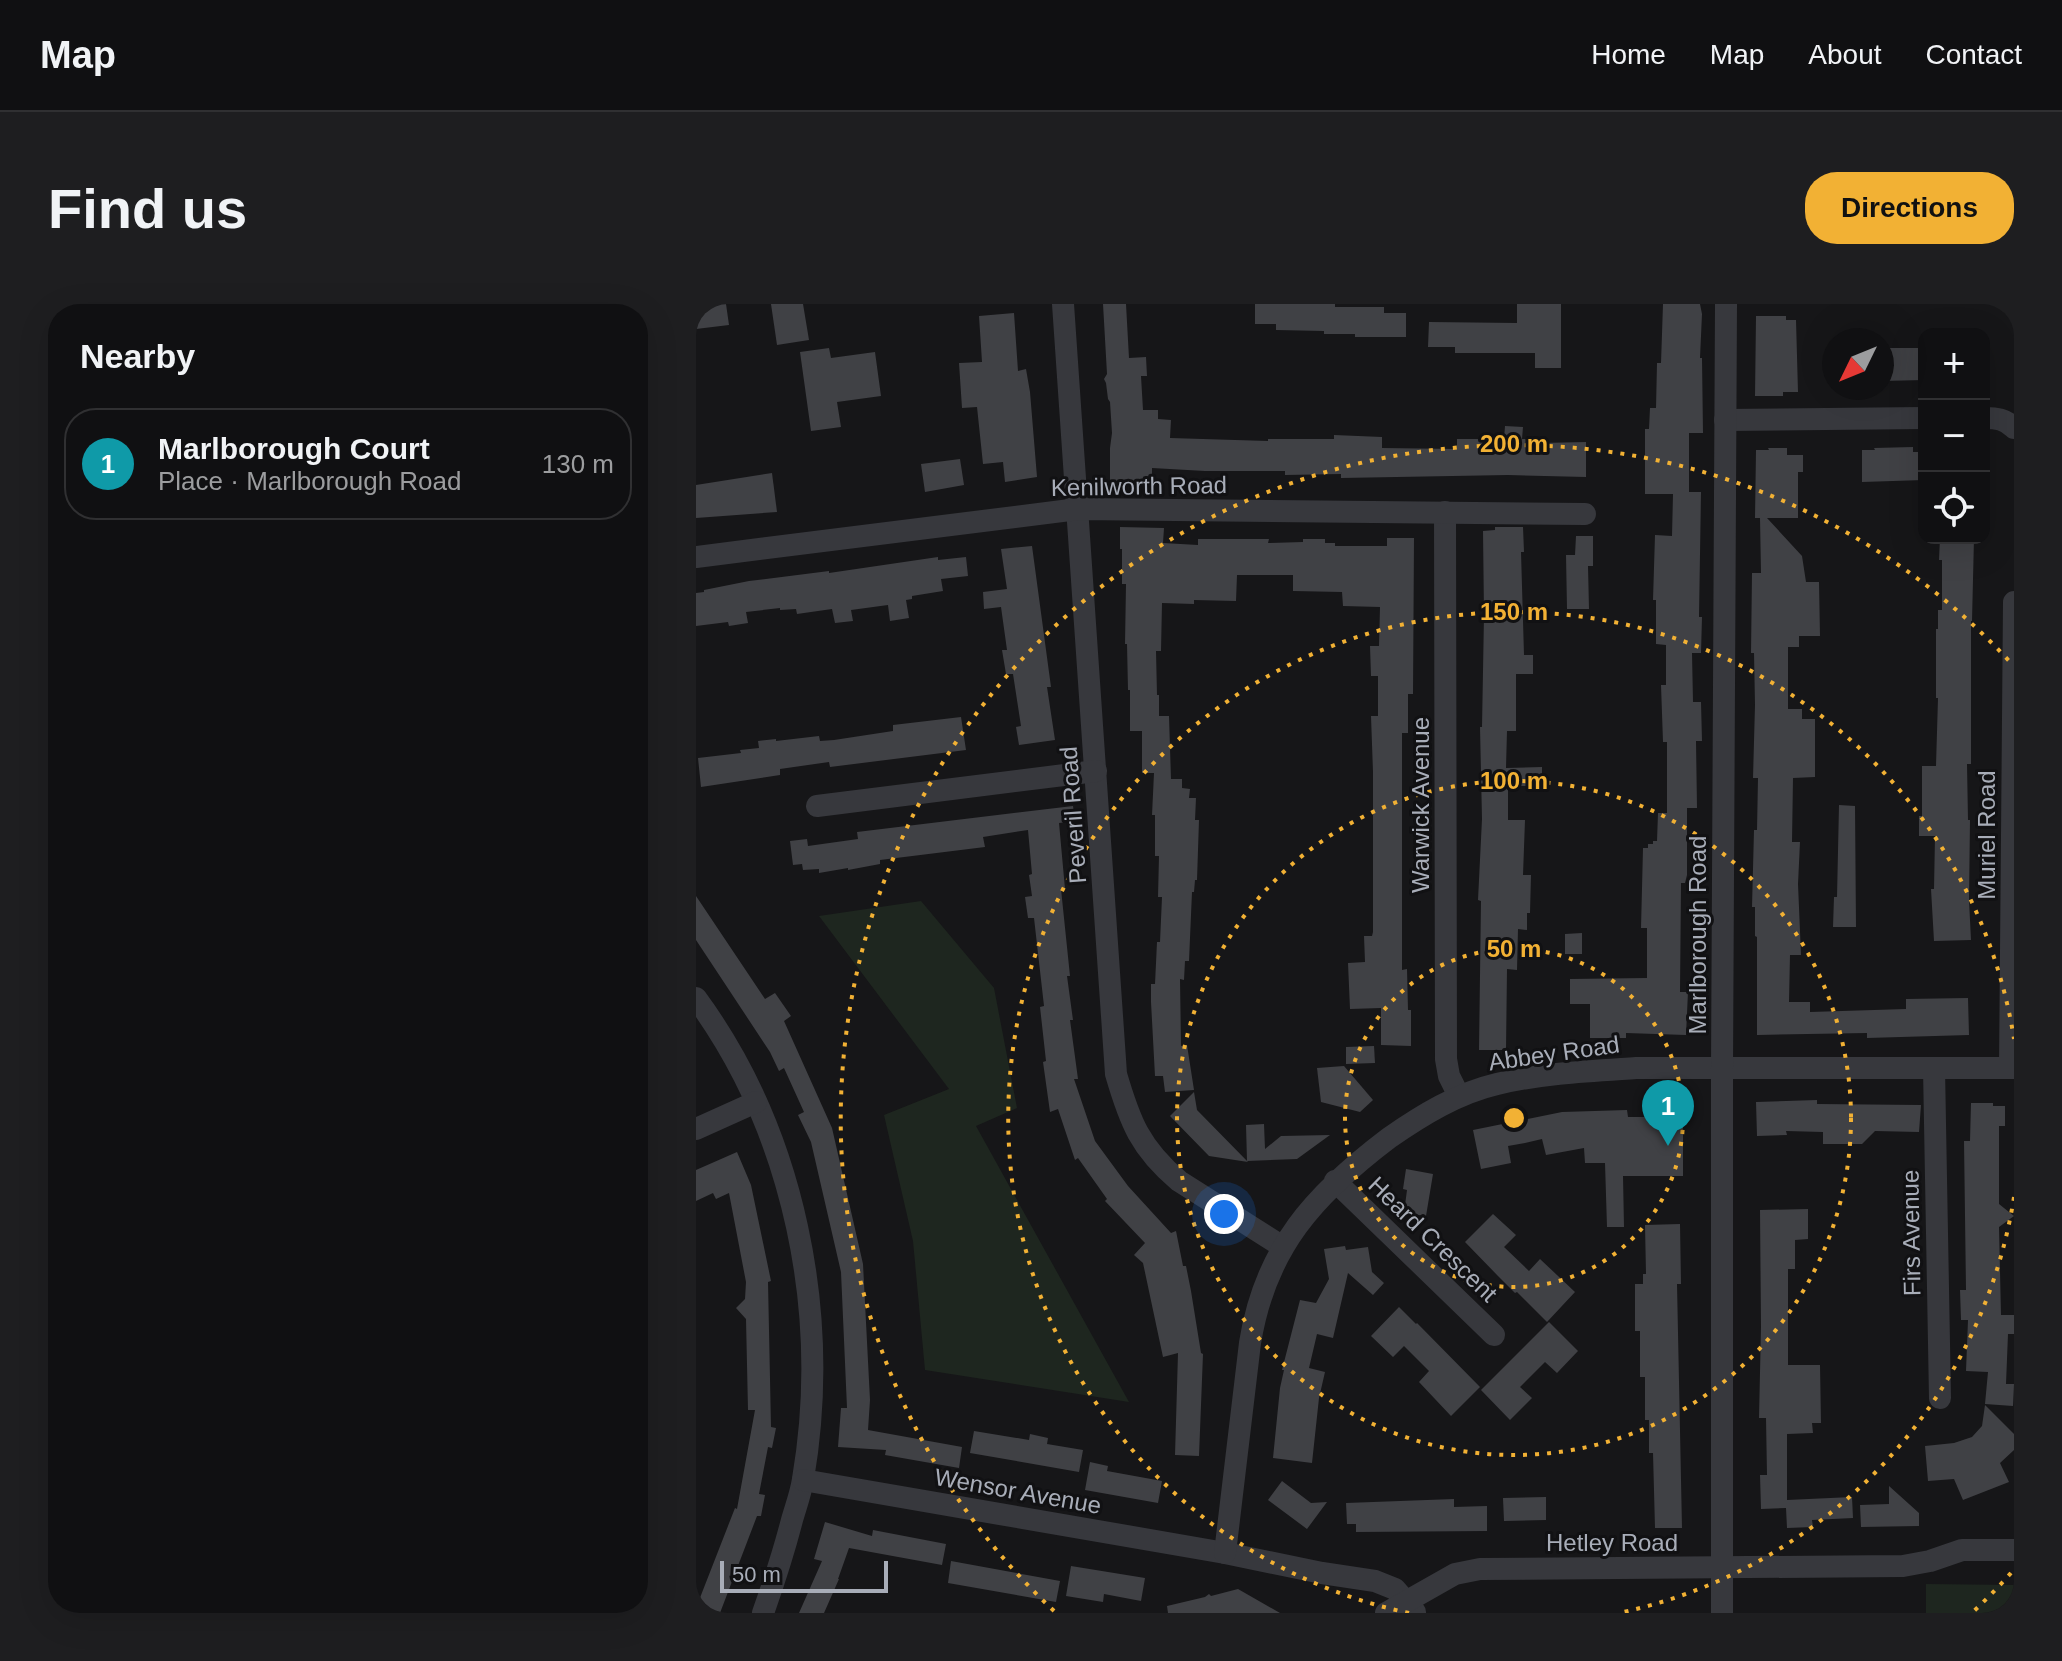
<!DOCTYPE html>
<html lang="en">
<head>
<meta charset="utf-8">
<style>
  :root { --surface:#101012; --page:#1e1e20; --text:#f1f3f6; --muted:#9c9d9f; --line:#303032; --accent:#f2b134 }
  body { margin:0; font-family:Helvetica,sans-serif; background:var(--page); color:var(--text) }
  .controls { position:absolute; right:24px; top:24px; display:grid; overflow:hidden; border-radius:16px; box-shadow:0 8px 32px #0002 }
  .controls button { width:72px; height:72px; display:grid; place-items:center; padding:0; border:0; border-bottom:2px solid var(--line); background:var(--surface); color:var(--text); font:40px sans-serif }
  .compass { position:absolute; left:1126px; top:24px; width:72px; height:72px; border-radius:50%; background:var(--surface); box-shadow:0 8px 32px #0002; rotate:227deg }
  .scale { position:absolute; left:24px; bottom:20px; width:168px; box-sizing:border-box; padding-left:8px; border:4px solid #a8adb8; border-top:0; font-size:22px; line-height:28px; white-space:nowrap; color:#a8adb8; -webkit-text-stroke:6px #111113; paint-order:stroke }
  .you { position:absolute; left:528px; top:910px; width:28px; height:28px; margin:-20px; border:6px solid #fff; border-radius:50%; background:#1a73e8; box-shadow:0 0 0 12px #1a73e833 }
  .badge { display:grid; place-items:center; width:52px; height:52px; border-radius:50%; background:var(--accent); color:#fff; font-size:26px; font-weight:700 }
  .pin { position:absolute; translate:-50% -66px; filter:drop-shadow(0 2px 4px #0008) }
  .pin::after { content:''; position:absolute; top:42px; width:28px; height:24px; background:inherit; clip-path:polygon(0 0,100% 0,50% 100%) }
  .list { margin:0; padding:0; list-style:none }
  h2 { display:flex; justify-content:space-between; align-items:center; height:104px; margin:0; padding:0 32px; font-size:34px }
  h2 small { font-size:26px; font-weight:400; color:var(--muted) }
  .list li { display:grid; grid-template-columns:52px 1fr auto; gap:24px; align-items:center; box-sizing:border-box; height:112px; margin:0 16px 16px; padding:0 16px; border:2px solid var(--line); border-radius:32px }
  .list b { display:block; font-size:30px; white-space:nowrap }
  .list p { margin:0; font-size:26px; white-space:nowrap; color:var(--muted) }
  .list em { font-size:26px; font-style:normal; color:var(--muted) }
  .icon { flex:none; width:44px; height:44px; fill:none; stroke:currentColor; stroke-width:2; stroke-linecap:round; stroke-linejoin:round }
  .map { position:relative; flex:none; width:1318px; height:1309px; overflow:hidden; border-radius:32px }
  header { display:flex; align-items:center; gap:48px; box-sizing:border-box; height:112px; padding:0 40px; background:var(--surface); border-bottom:2px solid var(--line) }
  header strong { font-size:38px }
  nav { display:flex; gap:44px; margin-inline-start:auto; font-size:28px }
  .intro { display:flex; align-items:center; justify-content:space-between; box-sizing:border-box; height:192px; padding:0 48px }
  h1 { margin:0; font-size:56px }
  .button { padding:20px 36px; border-radius:32px; background:var(--accent); color:#111; font-size:28px; font-weight:700 }
  main { display:flex; gap:48px; padding:0 48px }
  aside { flex:1; background:var(--surface); border-radius:32px; box-shadow:0 8px 32px #0002 }
  .map>svg:first-child { display:block }
  .green { fill:#1e261f }
  .building { fill:#404145 }
  .lines { fill:none; stroke-linecap:round; stroke-linejoin:round }
  .street { stroke:#37383d; stroke-width:22 }
  .ring { fill:none; stroke:#f2b134; stroke-width:4; stroke-dasharray:4 8 }
  .labels { text-anchor:middle; dominant-baseline:central; stroke-width:6; stroke-linejoin:round; paint-order:stroke }
  .street-label { font-size:24px; fill:#a8adb8; stroke:#111113 }
  .centre { fill:#f2b134; stroke:#111113; stroke-width:4 }
  .ring-label { font-size:24px; text-anchor:middle; font-weight:bold; fill:#f2b134; stroke:#111113; stroke-width:6; stroke-linejoin:round; paint-order:stroke }
</style>
</head>
<body>
<header>
<strong>Map</strong>
<nav><a>Home</a><a>Map</a><a>About</a><a>Contact</a></nav>
</header>
<div class="intro"><h1>Find us</h1><a class="button">Directions</a></div>
<main>
<aside>
<h2>Nearby<small></small></h2>
<ul class="list">
<li><span class="badge" style="background:#0f9aa8">1</span><div><b>Marlborough Court</b><p>Place · Marlborough Road</p></div><em>130 m</em></li>
</ul>
</aside>
<div class="map">
<svg width="1318" height="1309" viewBox="0 0 1318 1309">
  <rect width="100%" height="100%" fill="#161618"/>
  <g class="green">
    <path d="M225 597 298 684 321 804 280 822 433 1098 229 1066 217 937 188 811 253 785 123 612Z"/>
    <path d="M1230 1280 1318 1281V1309H1230Z"/>
  </g>
  <g class="building">
    <path d="M0 0H30L33 21 0 25Z"/>
    <path d="M75 0H107L113 36 81 41Z"/>
    <path d="M407 0H430L433 54 450 53 451 72H445L447 106H462V115L475 116 474 134 572 137V135H638V131L686 133V144L761 145V135H808L809 122 827 123 826 135H844V139L890 138V173L812 171 645 174V170L589 171V167H509L456 164V179L414 178V144L416 129 414 98 412 95 410 79 408 75 411 70Z"/>
    <path d="M559 0H639V3H688V9H710V33H659V30H628V27L580 26V20H559Z"/>
    <path d="M821 0H865V64H839V49H759V43H732L733 18 821 19Z"/>
    <path d="M967 0H1004L1006 10 1004 54H1006L1007 129H993V188H1005L1003 313H1006L1005 349H996L997 398H1005L1006 437H1000L1001 504H991V571L989 579H985L984 688H992L990 731 930 729V734H894V700H874V675L951 674V624H945L947 544H952V540H957V537H961L962 509H971V438H967L965 381H970V341L960 340V296H957L959 231 976 232 977 190H949V125H953L954 104H960L961 59H965Z"/>
    <path d="M318 9 322 67 330 65 334 88 341 173 309 178 307 158 287 160 281 103 266 104 263 59 286 58 283 12Z"/>
    <path d="M1060 12H1090V16H1100L1102 88H1087V92H1059Z"/>
    <path d="M133 44 135 54 179 48 185 92 141 98 145 123 115 127 104 48Z"/>
    <path d="M1186 44H1228V76L1186 77Z"/>
    <path d="M1217 143V148H1228V176L1166 178V146H1179L1178 144Z"/>
    <path d="M1072 144H1091V151H1107V168H1102V214H1071L1106 252 1110 278H1123L1124 332H1103V343H1092V405H1106V415H1119V473L1097 474 1096 538H1104L1102 580 1105 651H1094L1093 698H1114V708L1210 705V695L1272 694 1273 731 1171 734V729L1061 731V633L1059 632V603H1056L1058 526H1061L1062 474H1057L1059 401 1058 349H1055L1056 269H1065L1064 214H1059L1060 146H1073Z"/>
    <path d="M264 155 268 181 229 188 225 160Z"/>
    <path d="M76 169 81 208 0 214V181Z"/>
    <path d="M424 223 468 224 467 239 502 241V235H573L572 239 607 238V235H629V239H639V242H691V234H718L717 390H712V429H706V666L711 665 712 706H715V742L685 741V704L654 705 652 659 669 658 668 632H676L677 628V468L675 412H682V372H675L674 342H683L684 303 647 302 646 288 597 287V271H541L540 297 498 296V300L466 299 465 347H460L461 391H463V412H473L475 475H486V484L494 485 493 494H500L499 516H503L501 576H499L498 588H496L493 657H489L488 676 484 675 485 742 491 741 498 786 469 788 467 772H459L455 698V680H459L461 638H464L466 593H462L463 552H459V511H456L458 469H446V427H434V386H432L431 340H429L430 280H426V245H424Z"/>
    <path d="M799 223H827L828 248H825L828 351H837V370H820V427H811L810 464 846 463V482H812V516H829L827 571H835L834 609H831V626L822 625 821 666 811 665 810 746H783L785 597 782 596 786 515 784 423H786L788 311 787 227 799 226Z"/>
    <path d="M880 232H897V262H892L893 305H871L870 251H879Z"/>
    <path d="M1244 234H1278L1276 317H1275V460H1271L1272 516H1274L1273 596 1275 636 1238 637 1235 585H1238L1239 532H1223V512H1226V462H1240L1242 394H1240V325H1242V306H1246V256H1243Z"/>
    <path d="M336 242 355 383H351L359 436 323 441 320 423 325 422 317 370H310L306 346H311L305 303 288 305 287 288 311 285 305 245Z"/>
    <path d="M242 253V256L270 253 272 272 245 275 247 287 216 292V295L210 296 213 314 194 317 192 301 155 306 157 317 139 319 136 305 101 310 100 305 84 306V304L50 308 52 319 33 322 32 318 0 322V289L8 288V286L53 277 133 267V269Z"/>
    <path d="M265 413 270 446 134 463 133 458 84 465V471L5 483 2 454 45 449 44 446 63 444 62 437 80 435V437L123 432 124 437 138 436 197 427V421Z"/>
    <path d="M1143 501 1159 502 1160 623H1137L1138 593H1141Z"/>
    <path d="M377 502 379 517 363 519 369 585H365L374 672H371L377 716H374L382 775H378L399 837 432 882 475 929 480 927 487 962H490L495 987 505 1049 507 1050 503 1152 479 1151 482 1049 467 1053 447 959 438 951 449 939 409 897 411 895 382 854 379 856 362 805 354 808 347 758 350 757 344 703 348 702 338 614H332L329 593 336 592 333 571 336 570 332 526 287 533 289 543 184 556V560L152 566V564L123 569V565L107 566 106 560 97 561 94 537 111 535 112 542 162 535 161 528Z"/>
    <path d="M0 592 69 695 79 689 95 712 88 717 136 824 167 960 174 1096 172 1126 266 1143 263 1164 189 1151 190 1146 142 1143 145 1104H151L145 968 115 838 102 811 108 808 88 764 83 767 74 748 0 636Z"/>
    <path d="M886 629V650H869V630Z"/>
    <path d="M678 742 679 759 650 760V743Z"/>
    <path d="M648 762 677 796 664 808 625 798 621 764Z"/>
    <path d="M498 788 501 806 552 858 513 852 474 812Z"/>
    <path d="M1121 796V800L1225 801 1223 828 1179 827 1166 840H1127V828L1090 827 1091 831 1061 832 1060 798Z"/>
    <path d="M1275 799H1297V802H1309V822H1303V900L1318 912 1303 923 1305 1011H1318V1030H1312L1310 1080H1318L1317 1102 1289 1100 1292 1068 1270 1067 1272 1016H1265L1264 986H1270L1268 837H1274Z"/>
    <path d="M931 806 932 813H987V872H927L928 923H911L909 859H889L888 844 850 851 846 835 829 839 812 842 815 859 785 865 777 826 866 808Z"/>
    <path d="M568 820 569 845 585 832 634 831 601 855 551 857 550 821Z"/>
    <path d="M41 848 55 881 75 977 72 978 75 1123 80 1124 76 1144 72 1143 63 1190 69 1191 65 1212H61L24 1309H0V1304L39 1204 41 1205 59 1106H52L50 1015 40 1004 49 995 50 978 33 889 20 895 17 889 0 897V866Z"/>
    <path d="M710 865 737 870 730 912 708 909 711 886 707 885Z"/>
    <path d="M1112 905V935L1099 936V965H1092V1061H1124L1125 1119H1116L1117 1129 1091 1130V1196L1156 1193 1157 1214 1116 1216 1117 1223 1091 1224 1090 1204 1065 1205 1064 1171H1071L1070 1114H1063L1065 1023 1064 906Z"/>
    <path d="M797 910 820 931 808 943 833 967 844 955 879 988 851 1018 821 988 819 989 802 972 769 938Z"/>
    <path d="M984 920 985 980H981L986 1224H959L957 1149H953V1116H949V1073H944V1027H939V980H947V970H950L949 921Z"/>
    <path d="M649 942 650 946 672 943 676 968 688 979 677 991 652 969 637 1034 621 1030 613 1064 629 1068 623 1094 616 1159 577 1154 584 1084 588 1066H586L604 996 620 999 633 975 628 945Z"/>
    <path d="M703 1003 720 1020 721 1019 784 1083 755 1112 723 1078 733 1067 708 1042 697 1053 675 1032Z"/>
    <path d="M853 1018 882 1047 861 1069 849 1058 824 1083 836 1094 814 1116 785 1086Z"/>
    <path d="M1289 1101 1318 1130V1146L1304 1159 1313 1178 1267 1196 1258 1175 1232 1177 1229 1142 1258 1139 1276 1133 1286 1122Z"/>
    <path d="M278 1127 333 1136 334 1130 352 1134 351 1140 387 1146 383 1168 274 1149Z"/>
    <path d="M394 1158 412 1162 411 1167 466 1177 462 1199 389 1186Z"/>
    <path d="M586 1177 615 1199 631 1198 611 1225 572 1196Z"/>
    <path d="M1193 1182 1223 1209V1222L1165 1223 1164 1201 1193 1200Z"/>
    <path d="M850 1193V1216L808 1217 807 1194Z"/>
    <path d="M758 1195V1203L791 1202V1227L660 1228V1220H651L650 1199Z"/>
    <path d="M129 1218 176 1232 177 1226 250 1240 246 1261 153 1244 142 1275H143L128 1309H103L126 1257 118 1255Z"/>
    <path d="M255 1257 364 1277 360 1298 252 1279Z"/>
    <path d="M375 1262 449 1274 445 1297 408 1290 407 1298 370 1292Z"/>
    <path d="M542 1285 584 1309H472L471 1302 509 1293 513 1290 515 1292Z"/>
  </g>
  <g class="lines">
    <g class="street">
      <path d="M367 0 420 770C434 818 444 844 483 877L587 943"/>
      <path d="M1288 114C1301 114 1309 115 1318 124"/>
      <path d="M1029 116 1228 114"/>
      <path d="M749 208 750 755 753 772 763 792"/>
      <path d="M0 253 382 205 889 210"/>
      <path d="M121 502 400 467"/>
      <path d="M0 694C99 829 135 1010 107 1175 105 1189 100 1202 96 1216 88 1247 78 1278 67 1309"/>
      <path d="M1238 764 1244 1094"/>
      <path d="M1314 764 1318 298"/>
      <path d="M0 825 60 798"/>
      <path d="M639 877 798 1031"/>
      <path d="M107 1176 529 1249 626 1269 679 1277 699 1285 719 1308"/>
      <path d="M529 1249 554 1039C569 944 619 890 693 834 726 811 762 789 801 780 847 769 894 767 940 764H1318"/>
      <path d="M690 1309 759 1270 784 1265 1207 1262 1234 1257 1266 1246H1318"/>
      <path d="M1026 1309V765L1030 0"/>
    </g>
  </g>
  <g class="ring">
    <circle cx="818" cy="814" r="169"/>
    <circle cx="818" cy="814" r="337"/>
    <path d="M1318 893A506 506 0 0 1 923 1309M713 1309A506 506 0 1 1 1318 735"/>
    <path d="M1315 1269A674 674 0 0 1 1278 1307M358 1307A674 674 0 1 1 1315 359"/>
  </g>
  <g class="labels">
    <g class="street-label">
      <text transform="translate(443 182) rotate(-1)">Kenilworth Road</text>
      <text transform="translate(724 501) rotate(-90)">Warwick Avenue</text>
      <text transform="translate(377 511) rotate(-94)">Peveril Road</text>
      <text transform="translate(1290 531) rotate(-90)">Muriel Road</text>
      <text transform="translate(1001 631) rotate(-90)">Marlborough Road</text>
      <text transform="translate(858 749) rotate(-8)">Abbey Road</text>
      <text transform="translate(1215 929) rotate(-91)">Firs Avenue</text>
      <text transform="translate(737 935) rotate(44)">Heard Crescent</text>
      <text transform="translate(322 1187) rotate(10)">Wensor Avenue</text>
      <text x="916" y="1238">Hetley Road</text>
    </g>
  </g>
  <circle cx="818" cy="814" r="12" class="centre"/>
  <g class="ring-label">
    <text x="818" y="148">200 m</text>
    <text x="818" y="316">150 m</text>
    <text x="818" y="485">100 m</text>
    <text x="818" y="653">50 m</text>
  </g>
</svg>
<div class="controls">
<button>+</button>
<button>−</button>
<button><svg class="icon" aria-label="locate" viewBox="0 0 24 24"><circle cx="12" cy="12" r="6"/><path d="M12 2v4M12 18v4M2 12h4M18 12h4"/></svg></button>
</div>
<svg class="compass" viewBox="-18 -18 36 36"><path d="M0-13l5 13h-10z" fill="#e53935"/><path d="M0 13l5-13h-10z" fill="#9c9d9f"/></svg>
<div class="scale">50 m</div>
<div class="you"></div>
<div class="pin badge" style="left:972px;top:842px;background:#0f9aa8">1</div>
</div>
</main>
</body>
</html>
